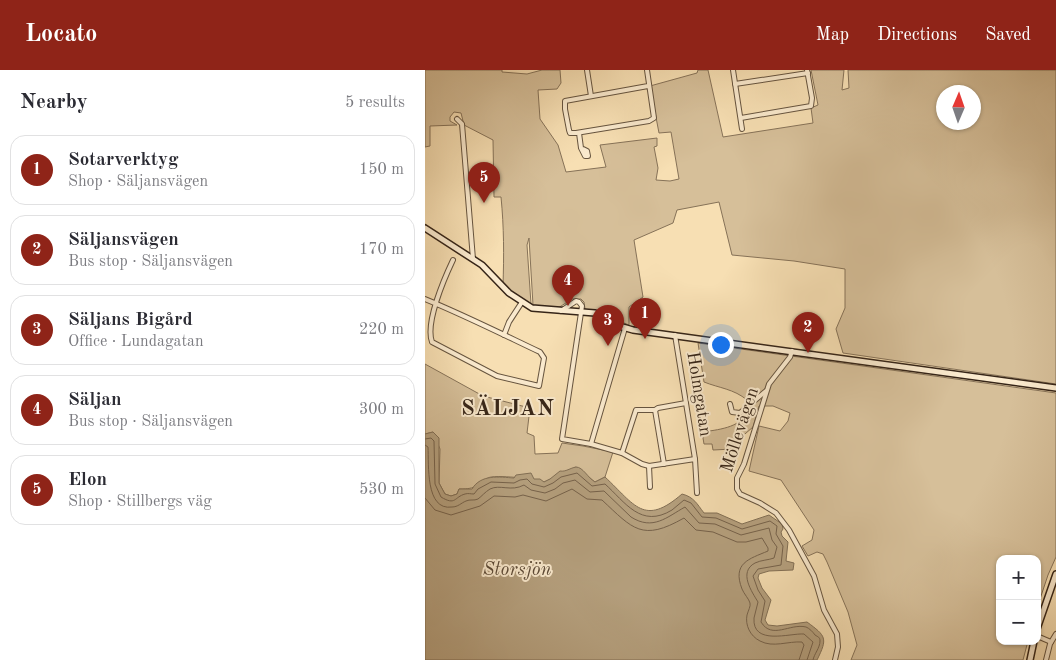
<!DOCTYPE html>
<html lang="en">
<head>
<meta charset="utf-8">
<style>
  :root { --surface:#fff; --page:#f7f7f7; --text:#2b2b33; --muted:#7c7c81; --line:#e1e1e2; --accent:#8f2418 }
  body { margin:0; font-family:"Old Standard TT",serif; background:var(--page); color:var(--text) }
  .controls { position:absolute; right:15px; bottom:15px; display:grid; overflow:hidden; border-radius:10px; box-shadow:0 1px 4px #0004 }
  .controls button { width:45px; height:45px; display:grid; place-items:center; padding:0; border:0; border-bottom:1px solid var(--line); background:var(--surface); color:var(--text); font:25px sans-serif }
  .compass { position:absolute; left:511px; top:15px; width:45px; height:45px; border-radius:50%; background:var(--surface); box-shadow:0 1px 4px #0004; rotate:2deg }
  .you { position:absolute; left:295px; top:274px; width:18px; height:18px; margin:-12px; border:4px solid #fff; border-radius:50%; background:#1a73e8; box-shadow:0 0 0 8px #1a73e833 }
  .badge { display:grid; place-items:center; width:32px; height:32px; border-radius:50%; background:var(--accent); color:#fff; font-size:16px; font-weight:700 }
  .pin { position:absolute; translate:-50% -41px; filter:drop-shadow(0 1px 2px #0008) }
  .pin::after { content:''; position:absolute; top:26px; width:18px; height:15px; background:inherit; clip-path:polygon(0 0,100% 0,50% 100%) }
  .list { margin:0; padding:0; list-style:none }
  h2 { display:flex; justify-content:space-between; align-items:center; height:65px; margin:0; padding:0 20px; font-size:21px }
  h2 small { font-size:16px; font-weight:400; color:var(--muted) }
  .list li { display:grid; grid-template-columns:32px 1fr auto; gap:15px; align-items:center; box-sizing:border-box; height:70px; margin:0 10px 10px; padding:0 10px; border:1px solid var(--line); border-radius:15px }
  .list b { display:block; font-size:19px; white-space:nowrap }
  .list p { margin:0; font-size:16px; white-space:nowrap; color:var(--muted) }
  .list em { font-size:16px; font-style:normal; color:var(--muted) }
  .map { position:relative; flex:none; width:631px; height:590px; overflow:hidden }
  header { display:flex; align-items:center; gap:30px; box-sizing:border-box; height:70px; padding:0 25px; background:var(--accent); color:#fff }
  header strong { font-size:24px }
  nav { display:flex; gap:28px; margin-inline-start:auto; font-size:18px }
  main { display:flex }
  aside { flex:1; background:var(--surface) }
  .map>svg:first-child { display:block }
  .green { fill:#d6bf99; stroke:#867258; fill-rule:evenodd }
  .water { fill:#b5a07e; stroke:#826f55 }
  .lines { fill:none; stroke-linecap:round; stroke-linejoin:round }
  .shore { stroke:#76624b; stroke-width:1 }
  .street-casing { stroke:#66543f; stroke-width:6 }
  .secondary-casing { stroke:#362518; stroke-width:8 }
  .street { stroke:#faeace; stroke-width:4 }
  .secondary { stroke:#faeace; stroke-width:5 }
  .labels { text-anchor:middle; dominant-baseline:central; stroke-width:4; stroke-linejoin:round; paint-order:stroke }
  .street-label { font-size:18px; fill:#362518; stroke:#faeace }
  .water-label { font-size:19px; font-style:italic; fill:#5c4a37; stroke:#faeace }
  .district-label { font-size:22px; font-weight:bold; letter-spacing:1px; fill:#362518; stroke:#faeace }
</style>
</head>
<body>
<header>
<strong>Locato</strong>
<nav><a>Map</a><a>Directions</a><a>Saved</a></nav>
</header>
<main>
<aside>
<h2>Nearby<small>5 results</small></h2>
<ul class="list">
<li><span class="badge">1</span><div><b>Sotarverktyg</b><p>Shop · Säljansvägen</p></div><em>150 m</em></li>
<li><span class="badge">2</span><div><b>Säljansvägen</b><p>Bus stop · Säljansvägen</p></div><em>170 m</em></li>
<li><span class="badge">3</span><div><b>Säljans Bigård</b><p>Office · Lundagatan</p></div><em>220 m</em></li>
<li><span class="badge">4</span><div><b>Säljan</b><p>Bus stop · Säljansvägen</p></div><em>300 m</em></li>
<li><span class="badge">5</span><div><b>Elon</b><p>Shop · Stillbergs väg</p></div><em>530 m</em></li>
</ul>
</aside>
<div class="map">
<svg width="631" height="590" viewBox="0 0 631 590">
  <rect width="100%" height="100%" fill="#f7dfb3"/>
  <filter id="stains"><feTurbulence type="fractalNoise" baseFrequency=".004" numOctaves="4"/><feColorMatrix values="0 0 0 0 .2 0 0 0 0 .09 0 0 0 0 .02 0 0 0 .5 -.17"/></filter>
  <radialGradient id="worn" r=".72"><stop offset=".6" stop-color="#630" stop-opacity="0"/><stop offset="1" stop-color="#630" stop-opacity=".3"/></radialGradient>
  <g class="green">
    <path d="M0 0H77V2L102 4 117 0H135L136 13 132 19 113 20 115 49 133 75 141 102 181 97 175 75 232 68V76L229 77 233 98 231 110 245 111 254 109 246 62 234 63 225 16 272 3 273 0H283L298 67 388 53 386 38 393 35 386 0H419L417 20 424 18 423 0H631V314L418 283 411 259 420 238V199L369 191 307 185 294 132 252 140 248 153 209 170 218 227 204 237V255L172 242 160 239 159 232 156 229H147L133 238 108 235 104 168 102 175 106 234 93 228 78 215C79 186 79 157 76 127H69L68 70 39 55 36 43 29 42 25 47V51L32 55 5 56V76L0 77ZM518 22H548V52H518Z"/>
    <path d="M273 273 631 323V487L623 505 612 538V489H575V571H603L598 590H426L432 575 423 542 402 492 398 484 392 482 383 486 377 476 387 470 389 460 356 410 324 401 334 356 355 361 363 351 365 343 348 336H334L328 357 313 370 308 379 288 380 287 374H279L277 362C291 360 316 358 322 342 323 339 322 333 322 330 309 319 294 318 279 312Z"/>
    <path d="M0 294 58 326 105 338 102 363 109 366 110 384 133 383 137 373 158 376 188 382 180 407 170 412 151 397 119 412C111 409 69 404 63 408 48 415 54 419 34 419L32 424 26 426 20 424 14 413 15 379 8 362 0 364Z"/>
  </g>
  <path class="water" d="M8 362 14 368V413L20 424 26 426 32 424 34 419H47C56 404 74 407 89 408L91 405 106 403 109 409H115L119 412 125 409 135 401C141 402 145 398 151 397 158 397 163 408 170 412L180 407C210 435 219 457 257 424 269 427 272 434 279 443H292L317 454 344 445 357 454 358 459 356 462 357 466 363 472 361 491 369 493 368 500 344 501 334 504 333 508 337 518 346 530 340 550 343 555 352 556 382 552C401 566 403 568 392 590H0V364Z"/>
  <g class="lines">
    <g class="shore">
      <path d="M0 369 6 368 9 371 10 414 16 427C31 436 29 427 40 424 43 423 46 424 49 424L53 419 66 412 89 413 95 410 102 409 107 414 119 417 128 413 136 407 152 403 167 416 180 414C200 432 216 459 247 440 251 437 255 433 259 430L266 433 277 447 291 448 317 459 345 451 352 456 351 464 358 476 356 495 333 499 328 506 333 520 340 531 336 552C347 570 365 553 381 557 384 558 388 562 390 565 393 567 395 567 395 571 395 578 389 584 388 590"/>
      <path d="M0 375 3 377C4 394 0 441 27 437 33 437 36 433 41 431 45 429 49 431 53 429 57 426 60 422 65 419 75 414 86 422 99 415L106 420 120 423 130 419 138 413 150 410 165 422 179 421 206 447C228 461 242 447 260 437L274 453 290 454 316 465 344 458 347 470 352 477 349 488C344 490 336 490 330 493 313 502 327 522 333 532 332 537 330 543 329 548 327 576 365 563 379 564L388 572 382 590"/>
      <path d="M0 428 10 440 26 445 55 436 69 426 90 427 98 425 121 431 147 419 162 429 177 430C208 459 217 472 259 448L271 460 288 462 312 472H321L337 468 343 478V481C324 489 307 493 317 519 319 524 324 529 325 533 326 536 323 541 322 545 320 555 325 566 335 571 348 578 363 571 377 572L379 575 374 590"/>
    </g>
    <g class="street-casing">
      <g id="street">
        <path d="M162 0 166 26"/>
        <path d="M222 0 229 48 224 51 151 63H145L144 60 140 39V31L223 16"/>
        <path d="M308 0 317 59"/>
        <path d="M310 14 383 3"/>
        <path d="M316 48 386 36 387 28 382 0"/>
        <path d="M32 49 37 54 48 189"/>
        <path d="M154 63 156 78 160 86H163L162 81 158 79"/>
        <path d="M0 229C39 245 77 264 115 282L119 288 114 316 72 306 7 272C0 253 19 209 28 190"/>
        <path d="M136 241 151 231 154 232 157 236 137 369 166 374 197 383 217 394 224 396 270 389 272 423"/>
        <path d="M79 265 84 252 97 232"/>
        <path d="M250 265 270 389"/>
        <path d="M367 281 365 287 344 314 319 394 312 408V419L315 424 335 433 351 443 364 460 389 506 399 540 412 564 413 577 410 590"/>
        <path d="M305 334 307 342 315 343 341 321"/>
        <path d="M230 340 239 394"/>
        <path d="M166 374 200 258"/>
        <path d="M197 383 211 340H230L233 338 261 333"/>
        <path d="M224 396 225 417"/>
        <path d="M612 566 626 572"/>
        <path d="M621 590 625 574 631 564"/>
      </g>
    </g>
    <g class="secondary-casing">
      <g id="secondary">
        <path d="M0 158 57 195 84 223 107 238 170 243 194 256 208 260 631 318"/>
        <path d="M612 559 631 504"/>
        <path d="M605 590 609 571"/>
      </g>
    </g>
    <use href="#street" class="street"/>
    <use href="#secondary" class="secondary"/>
  </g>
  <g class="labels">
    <g class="street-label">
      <text transform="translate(274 324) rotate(81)">Holmgatan</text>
      <text transform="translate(315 360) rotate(-72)">Möllevägen</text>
    </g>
    <g class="water-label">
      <text x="92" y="500">Storsjön</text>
    </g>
    <g class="district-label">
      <text x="83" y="339">SÄLJAN</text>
    </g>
  </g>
  <rect width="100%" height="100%" filter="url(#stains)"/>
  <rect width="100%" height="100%" fill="url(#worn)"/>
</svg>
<div class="controls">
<button>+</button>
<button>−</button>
</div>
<svg class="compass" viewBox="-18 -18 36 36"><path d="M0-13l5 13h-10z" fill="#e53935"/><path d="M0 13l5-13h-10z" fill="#7c7c81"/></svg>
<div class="you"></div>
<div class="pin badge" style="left:220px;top:269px">1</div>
<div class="pin badge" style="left:383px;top:283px">2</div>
<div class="pin badge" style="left:183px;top:276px">3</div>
<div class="pin badge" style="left:143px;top:236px">4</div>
<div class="pin badge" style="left:59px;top:133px">5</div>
</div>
</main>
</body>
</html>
